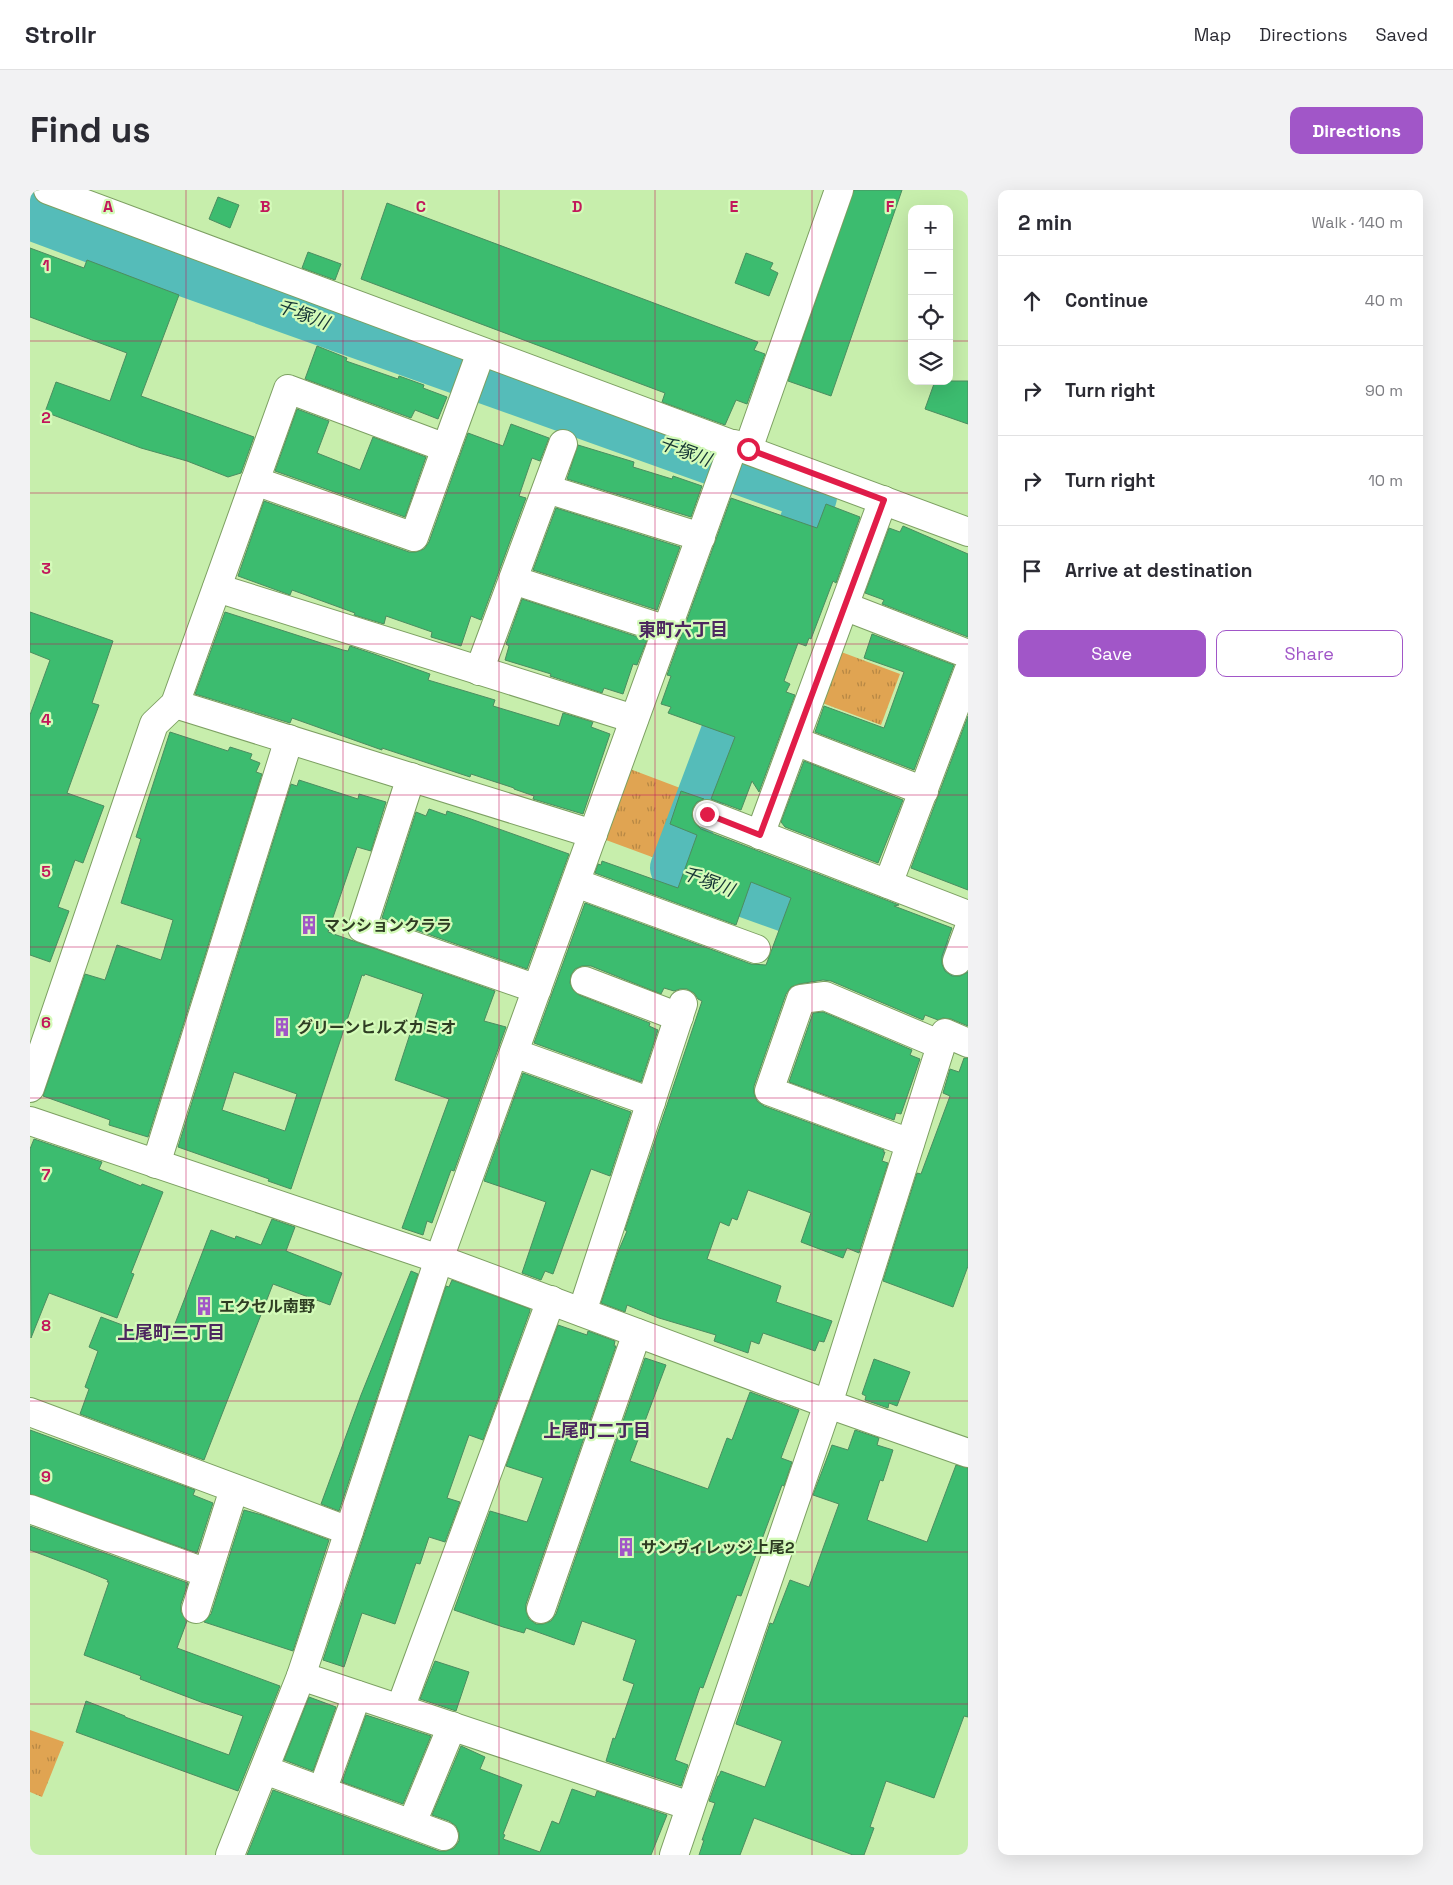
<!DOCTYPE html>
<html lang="en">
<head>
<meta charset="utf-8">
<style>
  :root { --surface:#fff; --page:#f2f2f3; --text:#2b2b33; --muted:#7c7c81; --line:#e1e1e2; --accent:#a156c8 }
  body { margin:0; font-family:"Space Grotesk","Noto Sans JP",sans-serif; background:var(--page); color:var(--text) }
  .controls { position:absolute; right:15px; top:15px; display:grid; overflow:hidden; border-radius:10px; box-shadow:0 5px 20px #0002 }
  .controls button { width:45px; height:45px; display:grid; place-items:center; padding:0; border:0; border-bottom:1px solid var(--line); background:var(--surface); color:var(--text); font:25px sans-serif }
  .stop { position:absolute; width:15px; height:15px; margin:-11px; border:4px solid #e11d48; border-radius:50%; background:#fff }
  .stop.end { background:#e11d48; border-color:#fff; box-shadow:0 1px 5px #0008 }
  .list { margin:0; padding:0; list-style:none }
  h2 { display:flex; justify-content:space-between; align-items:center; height:65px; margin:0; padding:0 20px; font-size:21px }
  h2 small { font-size:16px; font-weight:400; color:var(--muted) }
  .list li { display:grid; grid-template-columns:32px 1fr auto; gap:15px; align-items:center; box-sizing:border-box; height:90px; padding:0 20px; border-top:1px solid var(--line) }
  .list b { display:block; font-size:19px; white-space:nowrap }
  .list em { font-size:16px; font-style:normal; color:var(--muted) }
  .actions { display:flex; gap:10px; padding:15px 20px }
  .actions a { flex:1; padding:11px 0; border:1px solid var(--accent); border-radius:10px; text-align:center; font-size:18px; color:var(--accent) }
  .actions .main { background:var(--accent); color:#fff }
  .icon { flex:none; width:28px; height:28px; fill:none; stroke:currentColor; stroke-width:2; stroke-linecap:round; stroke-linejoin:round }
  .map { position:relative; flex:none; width:938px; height:1665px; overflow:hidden; border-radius:10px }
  header { display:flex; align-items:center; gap:30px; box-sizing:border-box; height:70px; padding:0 25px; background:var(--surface); border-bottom:1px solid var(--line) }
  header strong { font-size:24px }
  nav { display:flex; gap:28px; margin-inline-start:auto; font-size:18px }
  .intro { display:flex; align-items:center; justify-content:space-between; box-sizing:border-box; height:120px; padding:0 30px }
  h1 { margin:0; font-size:35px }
  .button { padding:12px 22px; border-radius:10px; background:var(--accent); color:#fff; font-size:18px; font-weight:700 }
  main { display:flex; gap:30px; padding:0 30px }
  aside { flex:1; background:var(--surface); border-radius:10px; box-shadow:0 5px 20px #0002 }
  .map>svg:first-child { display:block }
  .park { fill:url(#park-tufts) }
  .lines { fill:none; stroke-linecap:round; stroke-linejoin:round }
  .river { stroke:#55bcb9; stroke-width:48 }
  .building { fill:#3cbc6f; stroke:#4c8d60; fill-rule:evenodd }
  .street-casing { stroke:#7da062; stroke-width:30 }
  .street { stroke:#fff; stroke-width:28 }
  .route { stroke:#e11d48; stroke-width:6 }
  .grid { fill:none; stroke:#c2185b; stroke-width:1; stroke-opacity:0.55 }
  .labels { text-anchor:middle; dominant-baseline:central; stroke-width:4.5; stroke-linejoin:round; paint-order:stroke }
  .poi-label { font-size:16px; font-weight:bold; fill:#2e3d23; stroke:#d4fbb9; text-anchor:start }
  .water-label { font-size:18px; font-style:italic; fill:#143434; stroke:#d4fbb9 }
  .neighbourhood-label { font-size:18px; font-weight:bold; fill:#4c275f; stroke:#d4fbb9 }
  .grid-label { font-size:16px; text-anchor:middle; font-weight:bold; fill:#c2185b; stroke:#d4fbb9; stroke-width:4.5; stroke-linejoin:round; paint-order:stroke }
</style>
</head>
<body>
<header>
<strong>Strollr</strong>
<nav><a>Map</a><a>Directions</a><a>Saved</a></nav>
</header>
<div class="intro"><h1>Find us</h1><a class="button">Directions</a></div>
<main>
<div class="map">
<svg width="938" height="1665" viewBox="0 0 938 1665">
  <defs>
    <pattern id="park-tufts" width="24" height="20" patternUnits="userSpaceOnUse" patternTransform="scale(1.25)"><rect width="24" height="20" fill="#e0a452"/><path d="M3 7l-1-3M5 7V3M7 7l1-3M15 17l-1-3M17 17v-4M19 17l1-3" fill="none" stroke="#b68744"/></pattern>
  </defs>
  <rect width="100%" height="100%" fill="#c7eeac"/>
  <g class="park">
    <path d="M806 460 870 484 851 535 787 511Z"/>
    <path d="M600 579 666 604 641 674 576 650Z"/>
    <path d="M0 1540 34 1552 12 1607 0 1602Z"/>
  </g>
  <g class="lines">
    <g class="river">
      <path d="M0 26 108 66 783 307 750 394"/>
      <path d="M717 483 644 678 938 783"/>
    </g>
  </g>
  <g class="building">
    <path d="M824 0H872L801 206 758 191Z"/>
    <path d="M188 7 209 15 200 38 179 29Z"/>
    <path d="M357 13 728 152 724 160 735 164 717 214 706 210 695 235 632 212 635 203 331 89Z"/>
    <path d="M0 58 54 78 57 70 149 105 111 206 224 247 211 283 198 287 157 271 111 258 15 222 26 192 80 211 97 163 0 127Z"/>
    <path d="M278 62 311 74 305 90 272 78Z"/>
    <path d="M716 63 743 73 740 79 748 83 739 106 705 93Z"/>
    <path d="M287 156 317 168 316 171 368 189 369 186 394 195 393 198 417 207 408 229 385 220 381 228 275 189Z"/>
    <path d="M905 191H938V234L895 219Z"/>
    <path d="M267 219 299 231 287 263 330 280 343 247 396 267 375 327 245 281Z"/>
    <path d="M481 234 519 248 510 271 502 268 489 306 496 308 451 430 441 426 431 456 401 447 402 442 356 426 354 434 324 425 325 423 262 400 260 405 208 386 234 311 379 362H386L394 359 399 352 438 243 473 256Z"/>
    <path d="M548 255 604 272 603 277 642 289 643 286 672 296 661 327 537 289Z"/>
    <path d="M701 308 787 338 796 314 830 327 806 393 803 391 781 449 779 448 776 456 768 453 754 491 760 494 756 502 765 505 729 602 722 591 711 620 681 609 705 547 638 523 641 517 631 514 641 486 637 485Z"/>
    <path d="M526 318 650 357 627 420 503 380Z"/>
    <path d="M873 336 938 364V447L852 414 854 410 835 403 859 338 870 342Z"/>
    <path d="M492 409 617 450 607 475 603 474 593 504 574 498 572 503 520 486 521 484 475 470 479 456 476 454Z"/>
    <path d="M0 422 83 451 62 513 69 515 37 603 74 616 53 673 45 670 28 717 39 721 20 772 0 765V525L20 470 0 462Z"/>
    <path d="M195 422 313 460 318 461 320 456 344 464 400 484 398 490 465 510 463 516 529 536 533 523 563 532 561 537 580 544 553 624 503 609 504 606 484 599V598L441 584 440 587 352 558V560L262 528 260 533 165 504Z"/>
    <path d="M842 444 924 475 884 580 785 542 794 516 854 538 874 482 834 468Z"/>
    <path d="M938 526V700L881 678Z"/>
    <path d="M140 542 198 561 200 557 222 564 220 569 230 573 226 582 232 584 118 947 79 935 80 930 13 906 55 784 75 790 87 755 131 770 143 730 91 713 111 649 106 647Z"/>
    <path d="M774 571 873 610 848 673 755 637 751 632Z"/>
    <path d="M269 590 328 609 329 604 356 612 341 661 327 657 298 742 465 801 454 831 476 837 424 981 421 980 402 1033 397 1031 393 1045 372 1038 419 909 365 890 393 804 335 784 334 786 332 785 261 999 238 991 239 989 148 957 261 594 267 596ZM204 882 267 904 255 941 192 920Z"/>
    <path d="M651 601 674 609 667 612 663 618 662 626 665 633 671 639 869 715 864 716 922 738 912 766V774L915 781 922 786H930L938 782V836L921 829 913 828 908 830 895 825 893 830 801 791 793 790 769 794 761 797 756 804 724 896V903L727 911 734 916 854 960 853 962H855L852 971 858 973 829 1063 817 1058 813 1068 771 1052 781 1023 718 1000 707 1030 702 1028 699 1036 690 1032 677 1069 751 1096 746 1112 802 1131 794 1152 789 1151 785 1161 733 1143 729 1154 721 1151 718 1163 684 1151 686 1145 629 1128 597 1115 595 1122 571 1113 588 1062 597 1041 595 1040 672 811 668 809 664 803 657 799H650L644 801 634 798 631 804 561 776H552L545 779 541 785 540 793 543 800 549 805 620 833 619 836 628 840 611 892 504 853 555 713 721 774 736 775 761 708 721 692 706 735 565 683 568 674 571 675 572 671 648 698 667 645 640 634Z"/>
    <path d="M399 619 416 625 417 621 441 629 539 664 497 779 352 728 386 622 396 626Z"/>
    <path d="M793 822 882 860 880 865 890 869 871 924 866 923 864 930 759 892 783 823Z"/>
    <path d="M934 868H938V1076L923 1117 853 1091 887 983 891 984 920 906 913 903 920 879 929 882Z"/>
    <path d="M493 883 601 922 580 986 561 979 523 1084 515 1081 511 1090 492 1083 516 1012 454 991Z"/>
    <path d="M4 949 72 972 69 979 111 996 112 994 133 1002 101 1083 104 1084 87 1128 19 1103 1 1148 0 959Z"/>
    <path d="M242 1029 265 1037 256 1061 312 1083 300 1115 243 1094 174 1270 50 1224 59 1199 55 1197 68 1161 59 1157 71 1127 138 1152 181 1040 205 1049 206 1046 231 1055Z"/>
    <path d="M381 1081 388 1084 309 1321 291 1314 331 1205Z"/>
    <path d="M422 1090 500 1119V1121L453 1250 439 1245 417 1308 430 1312 415 1352 399 1347 390 1374 386 1373 365 1434 332 1423 314 1477 293 1470 416 1096 419 1097Z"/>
    <path d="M528 1135 557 1145 558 1141 585 1151 584 1156H586L496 1414V1421L499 1429 506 1434H513L521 1431 526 1424 615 1168 636 1175 600 1271 678 1299 697 1248 702 1250 720 1202 769 1220 751 1268 762 1272 754 1296 752 1295 711 1406 707 1405 673 1498 670 1497 645 1570 658 1575 651 1596 576 1571 583 1548 585 1549 604 1494 593 1490 606 1450 552 1431 544 1455 496 1438 494 1443 473 1437 424 1420 460 1321 497 1332 500 1324 513 1288 476 1276Z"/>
    <path d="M844 1169 880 1182 867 1216 859 1213 858 1218 835 1210 836 1206 832 1204Z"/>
    <path d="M0 1240 165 1300 163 1305 183 1313 167 1363 0 1304Z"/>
    <path d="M825 1240 849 1248 847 1255 863 1260 853 1291 850 1290 837 1330 897 1352 926 1275 938 1278V1527L934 1526 904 1608 856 1591 840 1637 844 1638 834 1665H823L724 1628 710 1665H669L674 1650H672L685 1613 679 1611 688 1586H689L691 1581 735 1597 752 1551 706 1534 740 1433 743 1434 760 1390 779 1397 809 1314 783 1305 802 1255 818 1260Z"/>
    <path d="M214 1320 232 1325 299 1350 263 1461 174 1432 181 1424Z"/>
    <path d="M0 1336 158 1393 151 1414V1422L157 1431 147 1458 250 1496 208 1601 46 1542 56 1511 95 1526V1527L199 1565 213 1526 171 1512 110 1489 111 1486 54 1465 79 1392H77L78 1390 56 1381 0 1360Z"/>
    <path d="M405 1471 439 1482 426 1521 390 1509Z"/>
    <path d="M279 1507 306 1517 283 1581 254 1570Z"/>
    <path d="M336 1525 401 1546 373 1614 312 1592Z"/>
    <path d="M431 1556 455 1567 450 1579 492 1595 473 1644 475 1645 473 1649 510 1662 522 1631 529 1634 542 1599 565 1607 567 1601 637 1625 621 1665H217L243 1600 409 1661H416L424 1658 429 1651V1643L426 1636 419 1631 402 1625Z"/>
  </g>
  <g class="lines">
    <g class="street-casing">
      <g id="street">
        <path d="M18 0 938 342"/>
        <path d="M718 259 809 0"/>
        <path d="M225 291 384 347 416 258"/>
        <path d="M517 299 671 347"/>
        <path d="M483 390 637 440"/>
        <path d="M187 398 604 529"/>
        <path d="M814 416 938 464"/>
        <path d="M449 481 533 254"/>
        <path d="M145 514 563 644"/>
        <path d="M765 551 894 601"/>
        <path d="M381 587 332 738 507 799"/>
        <path d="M677 624 938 725"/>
        <path d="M730 645 853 310"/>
        <path d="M546 693 726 759"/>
        <path d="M858 694 938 482"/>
        <path d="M927 771 938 741"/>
        <path d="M555 791 649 827"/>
        <path d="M484 863 621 912"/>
        <path d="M0 898 124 534 145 514 258 199 416 258 451 162"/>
        <path d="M0 931 409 1069 798 1214 938 1263"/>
        <path d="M880 953 739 901 771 809 795 806 911 855"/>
        <path d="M126 974 259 549"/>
        <path d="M552 1122 653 814"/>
        <path d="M0 1222 319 1341"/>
        <path d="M0 1319 177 1383"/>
        <path d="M166 1419 204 1299"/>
        <path d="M511 1419 607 1143"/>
        <path d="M271 1486 409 1069 704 254"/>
        <path d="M370 1519 521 1110"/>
        <path d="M235 1580 414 1646"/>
        <path d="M292 1601 327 1505"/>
        <path d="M382 1633 422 1536"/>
        <path d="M200 1665 271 1486 660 1616"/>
        <path d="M644 1665 798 1214 915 843 938 853"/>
      </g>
    </g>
    <use href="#street" class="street"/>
  </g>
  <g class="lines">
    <path class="route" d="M677 624 730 645 854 310 718 259"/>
  </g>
  <path class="grid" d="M156 0V1665M313 0V1665M469 0V1665M625 0V1665M782 0V1665M0 151H882M919 151H938M0 303H938M0 454H938M0 605H938M0 757H938M0 908H938M0 1060H938M0 1211H938M0 1362H938M0 1514H938"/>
  <defs>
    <g id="building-bare" transform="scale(1.5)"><path d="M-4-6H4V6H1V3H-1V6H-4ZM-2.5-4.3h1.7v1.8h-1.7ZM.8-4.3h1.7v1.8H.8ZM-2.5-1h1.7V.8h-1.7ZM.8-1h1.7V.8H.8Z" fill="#a156c8" stroke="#d4fbb9" stroke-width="2.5" paint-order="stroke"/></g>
  </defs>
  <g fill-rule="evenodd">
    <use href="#building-bare" x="279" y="735"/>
    <use href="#building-bare" x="252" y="837"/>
    <use href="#building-bare" x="174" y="1116"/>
    <use href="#building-bare" x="596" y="1357"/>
  </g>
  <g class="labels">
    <g class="poi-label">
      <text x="294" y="735">マンションクララ</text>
      <text x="267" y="837">グリーンヒルズカミオ</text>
      <text x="189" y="1116">エクセル南野</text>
      <text x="611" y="1357">サンヴィレッジ上尾2</text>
    </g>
    <g class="water-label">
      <text transform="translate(273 124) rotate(20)">千塚川</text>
      <text transform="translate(655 261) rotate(20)">千塚川</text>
      <text transform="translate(678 691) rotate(20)">千塚川</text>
    </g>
    <g class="neighbourhood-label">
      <text x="653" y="439">東町六丁目</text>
      <text x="141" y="1142">上尾町三丁目</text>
      <text x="567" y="1240">上尾町二丁目</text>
    </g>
  </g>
  <g class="grid-label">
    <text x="78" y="22">A</text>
    <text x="235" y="22">B</text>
    <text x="391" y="22">C</text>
    <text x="547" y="22">D</text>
    <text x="704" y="22">E</text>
    <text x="860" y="22">F</text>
    <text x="16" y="81">1</text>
    <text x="16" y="233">2</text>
    <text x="16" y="384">3</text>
    <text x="16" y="535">4</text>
    <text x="16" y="687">5</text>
    <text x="16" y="838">6</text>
    <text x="16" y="990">7</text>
    <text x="16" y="1141">8</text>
    <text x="16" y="1292">9</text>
  </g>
</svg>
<div class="controls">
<button>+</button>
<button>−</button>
<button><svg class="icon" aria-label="locate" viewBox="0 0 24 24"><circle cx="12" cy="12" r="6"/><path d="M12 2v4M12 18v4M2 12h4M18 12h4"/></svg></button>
<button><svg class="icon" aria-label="layers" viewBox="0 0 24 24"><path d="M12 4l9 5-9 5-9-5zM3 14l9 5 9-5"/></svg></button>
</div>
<div class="stop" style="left:718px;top:259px"></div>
<div class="stop end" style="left:677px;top:624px"></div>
</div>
<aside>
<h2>2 min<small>Walk · 140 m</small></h2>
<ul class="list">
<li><svg class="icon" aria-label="ahead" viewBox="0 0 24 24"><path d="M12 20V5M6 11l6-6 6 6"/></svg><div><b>Continue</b></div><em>40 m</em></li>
<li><svg class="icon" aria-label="right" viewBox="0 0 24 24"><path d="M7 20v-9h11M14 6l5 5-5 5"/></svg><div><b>Turn right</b></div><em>90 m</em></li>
<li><svg class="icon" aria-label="right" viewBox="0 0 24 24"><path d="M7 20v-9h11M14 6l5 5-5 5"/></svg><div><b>Turn right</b></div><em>10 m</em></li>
<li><svg class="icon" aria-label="arrive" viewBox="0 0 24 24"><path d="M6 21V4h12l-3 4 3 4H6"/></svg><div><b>Arrive at destination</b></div></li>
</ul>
<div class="actions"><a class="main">Save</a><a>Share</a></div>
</aside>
</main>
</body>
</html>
